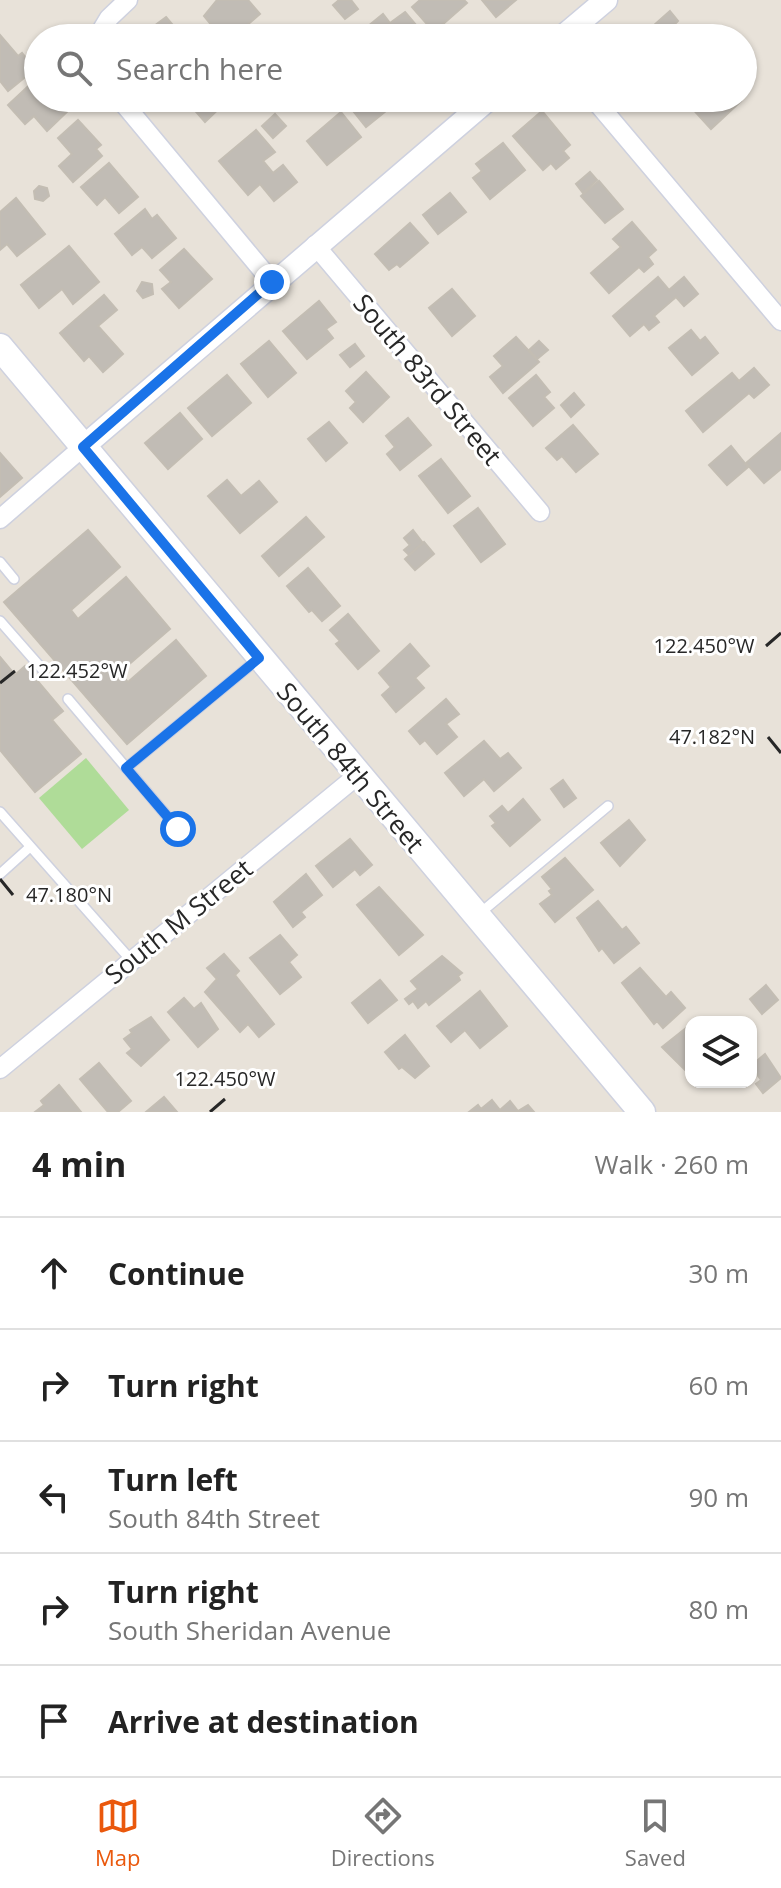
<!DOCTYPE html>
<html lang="en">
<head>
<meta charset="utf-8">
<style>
  :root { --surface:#fff; --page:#f6f6f6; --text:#222; --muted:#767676; --line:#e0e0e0; --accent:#ea580c }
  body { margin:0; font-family:"Open Sans",sans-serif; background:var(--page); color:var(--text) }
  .controls { position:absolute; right:24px; bottom:24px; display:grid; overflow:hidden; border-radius:16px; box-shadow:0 2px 6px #0004 }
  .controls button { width:72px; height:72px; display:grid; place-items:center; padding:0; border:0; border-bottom:2px solid var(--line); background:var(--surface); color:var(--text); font:40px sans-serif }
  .stop { position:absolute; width:24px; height:24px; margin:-18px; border:6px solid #1a73e8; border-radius:50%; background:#fff }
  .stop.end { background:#1a73e8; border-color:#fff; box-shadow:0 2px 8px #0008 }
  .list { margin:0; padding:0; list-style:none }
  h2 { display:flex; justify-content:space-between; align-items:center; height:104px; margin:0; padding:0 32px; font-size:34px }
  h2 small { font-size:26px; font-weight:400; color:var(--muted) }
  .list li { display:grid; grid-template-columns:52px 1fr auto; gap:24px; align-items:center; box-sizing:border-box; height:112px; padding:0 32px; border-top:2px solid var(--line) }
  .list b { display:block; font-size:30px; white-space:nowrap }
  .list p { margin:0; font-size:26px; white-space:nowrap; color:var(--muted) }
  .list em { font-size:26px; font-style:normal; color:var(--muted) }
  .icon { flex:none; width:44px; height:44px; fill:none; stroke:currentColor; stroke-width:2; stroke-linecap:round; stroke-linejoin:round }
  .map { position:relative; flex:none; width:781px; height:1112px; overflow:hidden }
  .search { position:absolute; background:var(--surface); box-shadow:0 2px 6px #0004; left:24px; right:24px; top:24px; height:88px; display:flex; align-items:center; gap:20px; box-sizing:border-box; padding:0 28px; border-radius:44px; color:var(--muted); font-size:30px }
  .sheet { height:664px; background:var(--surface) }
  nav { display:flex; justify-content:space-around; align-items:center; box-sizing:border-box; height:112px; border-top:2px solid var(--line); background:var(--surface); font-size:22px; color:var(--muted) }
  nav a { display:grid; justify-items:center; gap:4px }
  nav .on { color:var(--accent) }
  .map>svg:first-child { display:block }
  .green { fill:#afdc98 }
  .building { fill:#c1bcb5; stroke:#c3bdb3; stroke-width:2 }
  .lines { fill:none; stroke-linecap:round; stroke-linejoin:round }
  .service-casing { stroke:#ced1df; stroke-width:12 }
  .minor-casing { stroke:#ced1df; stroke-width:21 }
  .tertiary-casing { stroke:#ced1df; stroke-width:25 }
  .secondary-casing { stroke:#ced1df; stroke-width:29 }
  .service { stroke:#fff; stroke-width:9 }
  .minor { stroke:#fff; stroke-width:18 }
  .tertiary { stroke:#fff; stroke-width:22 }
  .secondary { stroke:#fff; stroke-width:26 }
  .route { stroke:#1a73e8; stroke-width:10 }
  .ticks { fill:none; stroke:#272727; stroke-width:3 }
  .labels { text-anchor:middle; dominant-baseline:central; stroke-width:6; stroke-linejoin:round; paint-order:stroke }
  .street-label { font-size:26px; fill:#272727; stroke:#fff }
  .ticks-label { font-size:20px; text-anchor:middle; fill:#272727; stroke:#fff; stroke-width:6; stroke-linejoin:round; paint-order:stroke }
</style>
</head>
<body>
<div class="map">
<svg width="781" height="1112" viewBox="0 0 781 1112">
  <rect width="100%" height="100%" fill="#e8e2d9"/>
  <path class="green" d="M86 758 129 810 82 849 39 798Z"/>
  <g class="building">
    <path d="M217 0H248L260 14 232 38H222L204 16Z"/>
    <path d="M339 0H351L358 9 345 19 333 5Z"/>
    <path d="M420 0H464L467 3 434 32 412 7Z"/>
    <path d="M482 0H516L496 17Z"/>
    <path d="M670 11 678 21 675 24 687 38H649L645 33Z"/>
    <path d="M405 12 427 38H366L361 32 383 14 390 23Z"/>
    <path d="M166 17 176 29 168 36 169 38H138Z"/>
    <path d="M0 35 18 56 22 53 35 69 8 91 0 81Z"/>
    <path d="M37 78 38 98H63L72 107 47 131 34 116 25 124 8 105Z"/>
    <path d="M184 98H230L205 122Z"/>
    <path d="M350 98H402L366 127 346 102Z"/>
    <path d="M698 98H739L741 101 711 129 690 106Z"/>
    <path d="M542 111 570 145 563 151 569 158 556 169 551 163 543 170 513 136Z"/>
    <path d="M341 112 361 137 327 165 307 141Z"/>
    <path d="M275 114 286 126 273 138 262 126Z"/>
    <path d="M78 120 101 145 96 149 102 156 73 182 59 166 72 154 58 138Z"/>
    <path d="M256 130 275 152 263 161 273 173 283 165 297 182 274 201 260 184 248 195 219 161Z"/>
    <path d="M503 143 525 170 490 199 473 178 482 171 476 164Z"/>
    <path d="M109 163 138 197 119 213 105 197 97 205 81 187Z"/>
    <path d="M590 172 597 180 583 193 576 184Z"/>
    <path d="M599 181 623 209 605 223 581 196Z"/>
    <path d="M39 186 47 188 49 196 43 201 35 199 34 191Z"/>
    <path d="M450 193 466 212 438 234 423 215Z"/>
    <path d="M16 198 45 234 17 256 7 244 0 250V212Z"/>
    <path d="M145 209 152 219 157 215 176 238 152 258 142 247 132 255 115 234Z"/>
    <path d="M632 222 656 250 648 257 653 264 644 272 639 267 609 293 591 273 621 247 613 239Z"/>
    <path d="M410 223 428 243 400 267 397 264 389 270 375 254Z"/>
    <path d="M69 246 99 282 73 304 62 289 39 308 21 285Z"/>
    <path d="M184 249 212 279 179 308 162 289 171 282 160 270Z"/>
    <path d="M658 277 669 290 684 277 698 294 684 306 676 297 654 316 659 322 649 330 644 324 630 336 613 316Z"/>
    <path d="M142 282 152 284 153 294 143 298 137 291Z"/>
    <path d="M452 289 475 316 452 336 429 308Z"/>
    <path d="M104 295 117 310 98 326 123 354 103 372 89 356 84 361 60 333Z"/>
    <path d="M319 301 336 322 326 329 333 338 307 359 283 331Z"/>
    <path d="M691 330 700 341 705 337 718 353 692 375 669 348Z"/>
    <path d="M516 337 539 362 503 393 490 377 503 366 494 356Z"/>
    <path d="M269 341 296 373 268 397 241 364Z"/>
    <path d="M539 341 548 350 537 359 529 350Z"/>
    <path d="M355 344 364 356 350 367 340 355Z"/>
    <path d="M754 368 769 385 754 398 749 393 703 432 686 411 732 373 739 381Z"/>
    <path d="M366 372 389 397 363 422 350 408 356 402 346 391Z"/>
    <path d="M227 375 251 403 212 436 188 408Z"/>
    <path d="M536 375 550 392 544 397 554 408 533 426 509 398Z"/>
    <path d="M574 393 584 405 571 417 561 405Z"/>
    <path d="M180 413 202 439 168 469 145 443Z"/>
    <path d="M408 418 431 445 400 470 387 454 395 447 386 436Z"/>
    <path d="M329 422 347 443 326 461 308 439Z"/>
    <path d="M573 425 598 454 576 472 562 456 557 460 546 448Z"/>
    <path d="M781 433V469L764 483 746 463Z"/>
    <path d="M731 446 748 467 727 485 709 465Z"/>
    <path d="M0 453 22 478 0 497Z"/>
    <path d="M441 459 470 496 448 513 419 476Z"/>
    <path d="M227 480 241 496 259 481 277 502 240 533 208 496Z"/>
    <path d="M478 508 505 544 481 562 454 526Z"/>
    <path d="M306 517 324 537 279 576 262 556Z"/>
    <path d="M88 530 120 567 71 610 78 619 126 577 170 629 119 673 128 682 176 640 206 676 127 744 4 602Z"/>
    <path d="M413 530 423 543 409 555 404 550 410 545 404 538Z"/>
    <path d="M424 542 434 554 415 570 405 559Z"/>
    <path d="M308 568 340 606 322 621 312 610 309 612 287 586Z"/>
    <path d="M348 614 379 651 358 669 336 644 340 641 330 630Z"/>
    <path d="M410 644 429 666 415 678 424 688 396 712 382 695 391 687 379 673Z"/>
    <path d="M0 657 15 675 25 666 63 711 52 720 81 754 35 792 0 750Z"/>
    <path d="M446 699 459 714 446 724 457 737 437 754 425 740 420 744 409 731Z"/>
    <path d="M484 741 500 759 508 753 521 768 494 791 484 779 464 796 445 773Z"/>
    <path d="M563 780 576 798 564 807 551 789Z"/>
    <path d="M523 799 540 820 510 846 492 826 496 823 490 816 502 806 508 813Z"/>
    <path d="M629 820 645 840 620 866 601 843Z"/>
    <path d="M350 839 372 865 360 875 355 869 333 887 316 866Z"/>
    <path d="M565 858 593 890 555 922 540 904 552 895 549 891 552 889 542 877Z"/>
    <path d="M306 874 322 895 301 912 305 917 293 927 274 902Z"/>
    <path d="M379 887 423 935 399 955 357 905Z"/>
    <path d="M598 901 622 930 626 927 639 943 614 963 602 948 599 951 577 918Z"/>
    <path d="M280 935 297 955 289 962 301 977 280 994 250 958Z"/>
    <path d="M224 954 239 971 235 975 274 1024 259 1037 248 1024 240 1032 205 992 217 979 207 968Z"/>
    <path d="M442 956 462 973 458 976 460 980 429 1005 426 1001 418 1008 413 1001 409 1004 405 999 418 989 411 981Z"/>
    <path d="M640 968 666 997 671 992 685 1008 663 1028 657 1021 654 1024 622 983Z"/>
    <path d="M380 980 397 1000 368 1023 352 1003Z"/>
    <path d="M766 985 778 1000 762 1014 750 999Z"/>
    <path d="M480 991 507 1026 480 1048 465 1030 451 1042 437 1026Z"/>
    <path d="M184 998 194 1009 201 1003 218 1029 198 1047 168 1012Z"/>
    <path d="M151 1017 169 1040 141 1066 127 1053 132 1049 124 1039 132 1033 130 1030Z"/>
    <path d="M691 1024V1069L685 1070 662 1047Z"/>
    <path d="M405 1035 429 1066 415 1078 402 1067 399 1069 385 1052Z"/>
    <path d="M765 1054 781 1078 763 1093 756 1084 761 1080 751 1066Z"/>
    <path d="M99 1063 131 1101 118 1112H108L80 1079Z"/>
    <path d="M59 1085 81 1112H35L44 1105 41 1101Z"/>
    <path d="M164 1097 177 1112H146Z"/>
    <path d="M492 1100 500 1110 510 1101 518 1111 528 1105 534 1112H469L478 1105 481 1109Z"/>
  </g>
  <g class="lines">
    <g class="service-casing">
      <g id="service">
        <path d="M0 562 14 579"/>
        <path d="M0 621 43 670"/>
        <path d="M68 699 178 829"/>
        <path d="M126 768 259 658"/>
        <path d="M0 812 130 959"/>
        <path d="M0 874 30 847"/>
        <path d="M479 914 608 806"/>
      </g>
    </g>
    <g class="minor-casing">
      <g id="minor">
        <path d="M97 38 109 18 128 0"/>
        <path d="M119 98 272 282"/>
        <path d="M593 98 781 321"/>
        <path d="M315 245 540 512"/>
        <path d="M0 519 83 447"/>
        <path d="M0 1069 358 775"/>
      </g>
    </g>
    <g class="tertiary-casing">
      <g id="tertiary">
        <path d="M561 38 606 0"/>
        <path d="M83 447 490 98"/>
      </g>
    </g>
    <g class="secondary-casing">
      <path id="secondary" d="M0 347 642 1112"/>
    </g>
    <use href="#service" class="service"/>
    <use href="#minor" class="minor"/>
    <use href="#tertiary" class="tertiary"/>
    <use href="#secondary" class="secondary"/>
  </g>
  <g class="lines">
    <path class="route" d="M178 829 126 768 259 658 83 447 272 282"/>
  </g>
  <path class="ticks" d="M766 646 781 633M0 683 15 671M768 737 781 753M0 879 13 895M210 1112 225 1099"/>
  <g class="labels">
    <g class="street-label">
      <text transform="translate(428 379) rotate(50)">South 83rd Street</text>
      <text transform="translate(351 767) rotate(50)">South 84th Street</text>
      <text transform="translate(178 921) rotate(-39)">South M Street</text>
    </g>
  </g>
  <g class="ticks-label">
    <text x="704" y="653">122.450°W</text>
    <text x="77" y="678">122.452°W</text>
    <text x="712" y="744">47.182°N</text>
    <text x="69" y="902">47.180°N</text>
    <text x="225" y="1086">122.450°W</text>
  </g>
</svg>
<div class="controls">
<button><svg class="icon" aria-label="layers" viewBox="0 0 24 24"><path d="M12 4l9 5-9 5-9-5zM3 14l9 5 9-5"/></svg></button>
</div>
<div class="stop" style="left:178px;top:829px"></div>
<div class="stop end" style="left:272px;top:282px"></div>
<div class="search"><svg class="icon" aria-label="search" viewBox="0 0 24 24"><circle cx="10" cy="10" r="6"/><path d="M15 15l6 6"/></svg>Search here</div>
</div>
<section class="sheet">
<h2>4 min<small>Walk · 260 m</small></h2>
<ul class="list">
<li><svg class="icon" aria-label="ahead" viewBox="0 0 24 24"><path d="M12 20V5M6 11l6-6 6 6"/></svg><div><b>Continue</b></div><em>30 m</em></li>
<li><svg class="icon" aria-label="right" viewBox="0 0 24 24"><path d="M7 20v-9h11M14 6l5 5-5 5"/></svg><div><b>Turn right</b></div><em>60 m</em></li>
<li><svg class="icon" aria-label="left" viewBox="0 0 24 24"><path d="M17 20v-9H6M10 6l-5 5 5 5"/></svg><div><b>Turn left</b><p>South 84th Street</p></div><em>90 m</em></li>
<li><svg class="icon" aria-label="right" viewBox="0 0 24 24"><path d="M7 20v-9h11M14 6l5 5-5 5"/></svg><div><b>Turn right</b><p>South Sheridan Avenue</p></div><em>80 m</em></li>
<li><svg class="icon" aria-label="arrive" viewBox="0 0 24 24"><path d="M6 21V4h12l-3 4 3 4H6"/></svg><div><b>Arrive at destination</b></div></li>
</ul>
</section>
<nav>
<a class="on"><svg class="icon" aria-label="map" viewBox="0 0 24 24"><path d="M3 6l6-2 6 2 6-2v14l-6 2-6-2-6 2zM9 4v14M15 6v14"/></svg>Map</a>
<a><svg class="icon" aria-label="directions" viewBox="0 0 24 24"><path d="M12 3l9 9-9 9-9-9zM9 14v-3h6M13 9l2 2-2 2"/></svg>Directions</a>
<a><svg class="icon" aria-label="saved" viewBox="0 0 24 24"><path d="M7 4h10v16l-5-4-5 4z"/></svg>Saved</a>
</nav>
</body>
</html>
